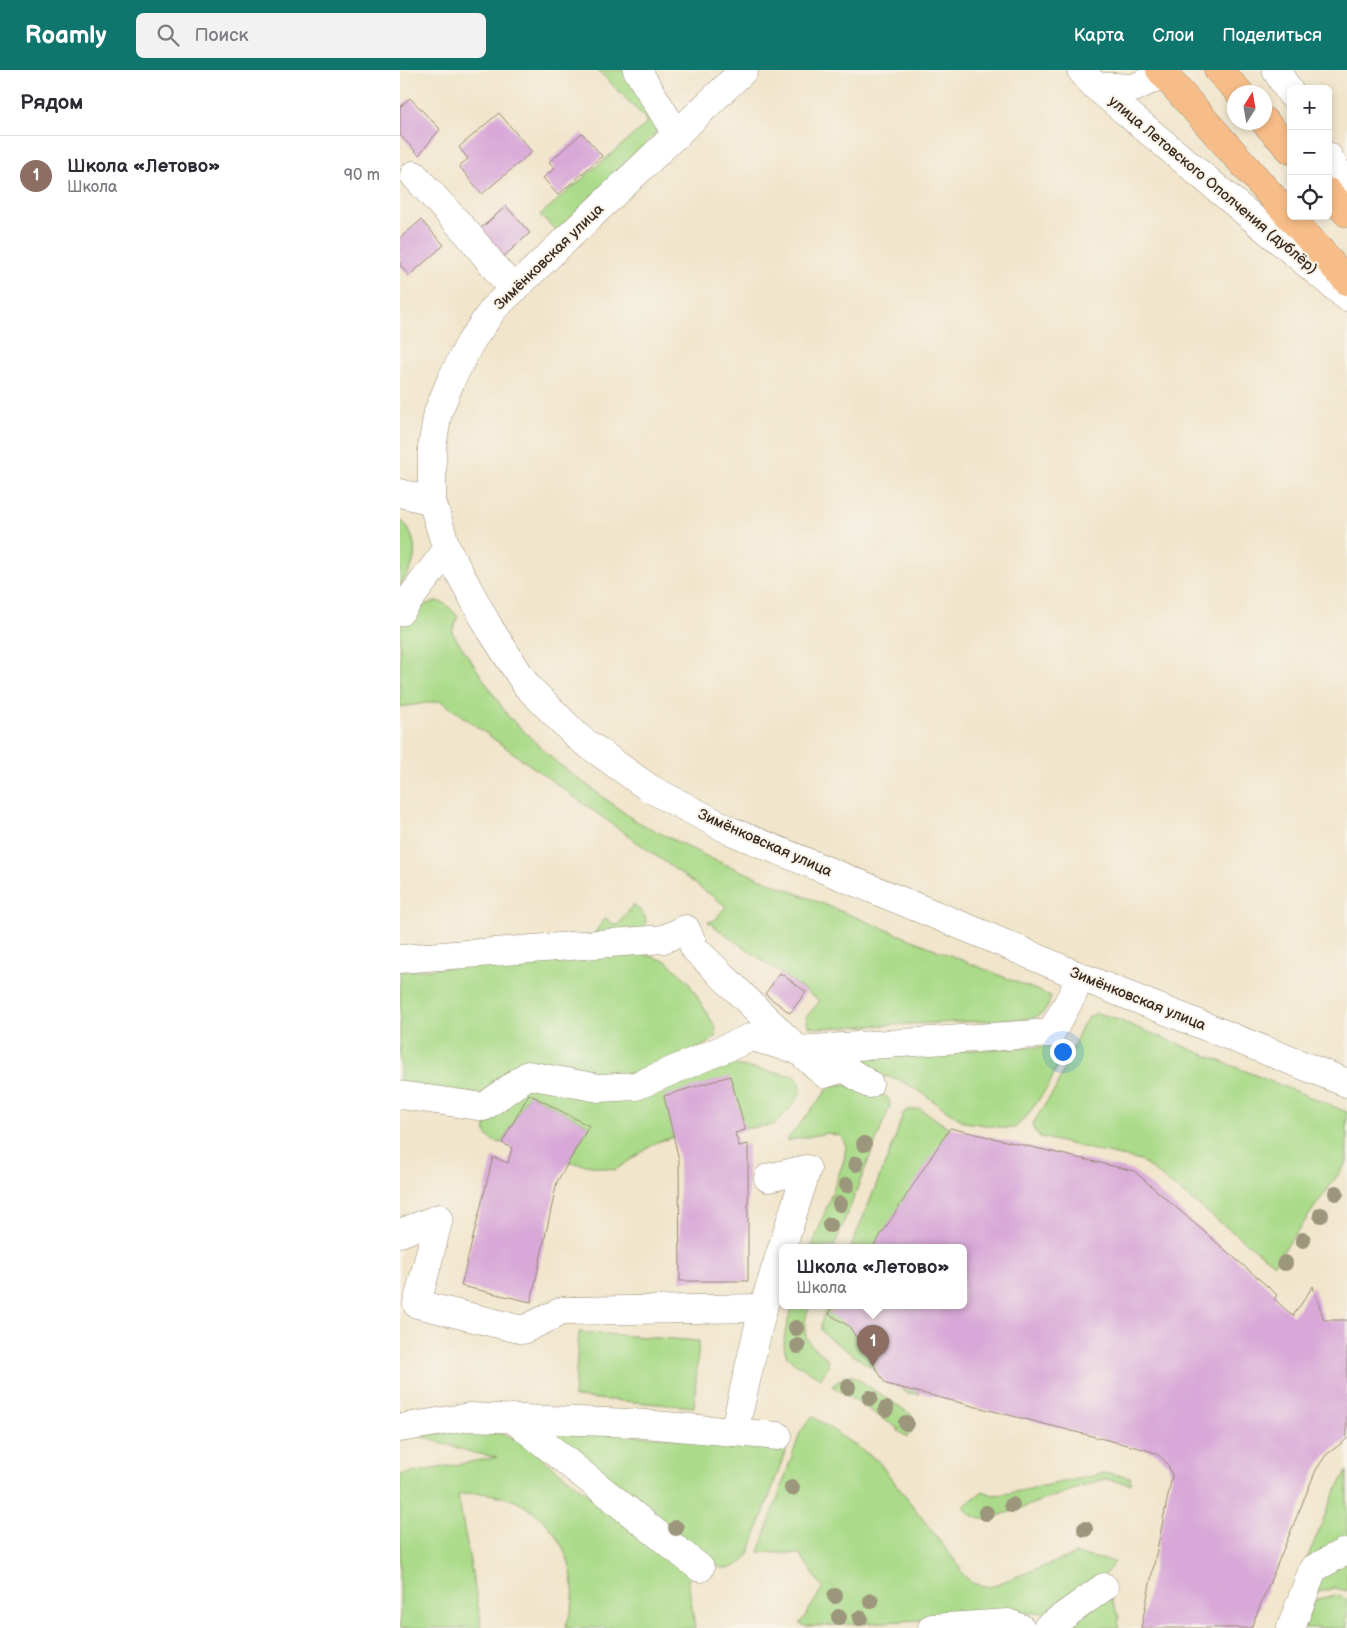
<!DOCTYPE html>
<html lang="ru">
<head>
<meta charset="utf-8">
<style>
  :root { --surface:#fff; --page:#f2f2f3; --text:#2b2b33; --muted:#7c7c81; --line:#e1e1e2; --accent:#0f766e }
  body { margin:0; font-family:"Balsamiq Sans",sans-serif; background:var(--page); color:var(--text) }
  .controls { position:absolute; right:15px; top:15px; display:grid; overflow:hidden; border-radius:8px; box-shadow:0 2px 8px #0003 }
  .controls button { width:45px; height:45px; display:grid; place-items:center; padding:0; border:0; border-bottom:1px solid var(--line); background:var(--surface); color:var(--text); font:25px sans-serif }
  .compass { position:absolute; left:827px; top:15px; width:45px; height:45px; border-radius:50%; background:var(--surface); box-shadow:0 2px 8px #0003; rotate:11deg }
  .you { position:absolute; left:662px; top:981px; width:18px; height:18px; margin:-12px; border:4px solid #fff; border-radius:50%; background:#1a73e8; box-shadow:0 0 0 8px #1a73e833 }
  .badge { display:grid; place-items:center; width:32px; height:32px; border-radius:50%; background:var(--accent); color:#fff; font-size:16px; font-weight:700 }
  .pin { position:absolute; translate:-50% -41px; filter:drop-shadow(0 1px 2px #0008) }
  .pin::after { content:''; position:absolute; top:26px; width:18px; height:15px; background:inherit; clip-path:polygon(0 0,100% 0,50% 100%) }
  .popup { position:absolute; left:379px; top:1174px; width:188px; height:65px; box-sizing:border-box; display:grid; place-content:center; border-radius:8px; background:var(--surface); filter:drop-shadow(0 1px 4px #0005); font-size:16px; white-space:nowrap; color:var(--muted) }
  .popup b { font-size:19px; color:var(--text) }
  .popup::after { content:''; position:absolute; left:50%; top:100%; margin-left:-10px; border:10px solid transparent; border-top-color:var(--surface) }
  .list { margin:0; padding:0; list-style:none }
  h2 { display:flex; justify-content:space-between; align-items:center; height:65px; margin:0; padding:0 20px; font-size:21px }
  h2 small { font-size:16px; font-weight:400; color:var(--muted) }
  .list li { display:grid; grid-template-columns:32px 1fr auto; gap:15px; align-items:center; box-sizing:border-box; height:80px; padding:0 20px; border-top:1px solid var(--line) }
  .list b { display:block; font-size:19px; white-space:nowrap }
  .list p { margin:0; font-size:16px; white-space:nowrap; color:var(--muted) }
  .list em { font-size:16px; font-style:normal; color:var(--muted) }
  .icon { flex:none; width:28px; height:28px; fill:none; stroke:currentColor; stroke-width:2; stroke-linecap:round; stroke-linejoin:round }
  .map { position:relative; flex:none; width:947px; height:1558px; overflow:hidden }
  header { display:flex; align-items:center; gap:30px; box-sizing:border-box; height:70px; padding:0 25px; background:var(--accent); color:#fff }
  header strong { font-size:24px }
  nav { display:flex; gap:28px; margin-inline-start:auto; font-size:18px }
  .search { width:350px; height:45px; background:var(--page); display:flex; align-items:center; gap:12px; box-sizing:border-box; padding:0 18px; border-radius:8px; color:var(--muted); font-size:19px }
  main { display:flex }
  aside { flex:1; background:var(--surface) }
  .map>svg:first-child { display:block }
  .green { fill:#abdb8a; stroke:#738254 }
  .building { fill:#d8a8d8 }
  .lines { fill:none; stroke-linecap:round; stroke-linejoin:round }
  .minor-casing { stroke:#968874; stroke-width:29 }
  .major-casing { stroke:#968874; stroke-width:29 }
  .minor { stroke:#fff; stroke-width:28 }
  .major { stroke:#f7bd88; stroke-width:28 }
  .tree { fill:#9c967b }
  .labels { text-anchor:middle; dominant-baseline:central; stroke-width:4; stroke-linejoin:round; paint-order:stroke }
  .street-label { font-size:15px; fill:#3b2a1e; stroke:#f7f3e8 }
</style>
</head>
<body>
<header>
<strong>Roamly</strong>
<div class="search"><svg class="icon" aria-label="search" viewBox="0 0 24 24"><circle cx="10" cy="10" r="6"/><path d="M15 15l6 6"/></svg>Поиск</div>
<nav><a>Карта</a><a>Слои</a><a>Поделиться</a></nav>
</header>
<main>
<aside>
<h2>Рядом<small></small></h2>
<ul class="list">
<li><span class="badge" style="background:#8d6e63">1</span><div><b>Школа «Летово»</b><p>Школа</p></div><em>90 m</em></li>
</ul>
</aside>
<div class="map">
<svg width="947" height="1558" viewBox="0 0 947 1558">
  <rect width="100%" height="100%" fill="#f7f3e8"/>
  <filter id="ink" filterUnits="userSpaceOnUse"><feTurbulence type="fractalNoise" baseFrequency=".02" numOctaves="2"/><feDisplacementMap in="SourceGraphic" scale="10" xChannelSelector="R" yChannelSelector="G"/><feConvolveMatrix kernelMatrix="1 2 1 2 8 2 1 2 1" color-interpolation-filters="sRGB"/></filter>
  <filter id="wash" filterUnits="userSpaceOnUse"><feTurbulence type="fractalNoise" baseFrequency=".0096" numOctaves="4" result="noise"/><feDisplacementMap in="SourceGraphic" scale="20" xChannelSelector="R" yChannelSelector="G"/><feGaussianBlur stdDeviation="1.12" result="paint"/><feColorMatrix in="noise" values="0 0 0 0 0 0 0 0 0 0 0 0 0 0 0 0 0 1.4 0 .05"/><feComposite in="paint" operator="in"/></filter>
  <g filter="url(#wash)">
    <rect width="100%" height="100%" fill="#f1e5cb"/>
    <g class="green">
      <path d="M198 0H225L257 54 255 64 157 161 140 145 245 55 246 51 244 47Z"/>
      <path d="M0 449C13 461 18 479 12 495 10 502 4 509 0 516Z"/>
      <path d="M36 531C47 533 51 539 58 547L52 562 108 646 156 692 234 750 312 789 651 926C647 942 644 944 629 949L418 958 408 956 406 947 420 931 308 852 315 850 326 836 41 631 0 637V559C11 543 18 536 36 531Z"/>
      <path d="M233 835C243 842 250 848 243 861L193 865 205 848 217 856Z"/>
      <path d="M243 884 266 891 287 910 316 958 315 967 309 973 235 1009 170 1005 86 1025 0 1016V901Z"/>
      <path d="M696 943 711 947 947 1042V1092L874 1194 741 1091 640 1067 635 1062 633 1053 656 1018 682 956 688 948Z"/>
      <path d="M666 976 649 1015 626 1047 615 1058H606L564 1052 519 1021 498 1009 472 1004 467 1000 466 994 468 987 474 984Z"/>
      <path d="M319 992 394 1006C414 1020 385 1043 374 1055L274 1067 257 1072 215 1100 168 1092 189 1056 129 1024 102 1073C89 1072 82 1063 87 1051L122 1017Z"/>
      <path d="M440 1014 480 1022 489 1029 490 1036 434 1177H412L444 1090 446 1076 441 1066 427 1063 386 1071 428 1019 431 1016Z"/>
      <path d="M520 1039 554 1061 478 1177H451L495 1069 503 1043 509 1040Z"/>
      <path d="M393 1235H410C391 1283 430 1277 428 1295 428 1299 423 1304 421 1308 411 1302 398 1296 390 1289 377 1278 389 1248 393 1235Z"/>
      <path d="M427 1235H440L435 1243 527 1319 519 1324 508 1323 426 1266 421 1260V1253Z"/>
      <path d="M179 1262 299 1271 294 1337 174 1327Z"/>
      <path d="M445 1306H453L512 1345C515 1355 515 1360 507 1367L497 1360 499 1359 432 1316Z"/>
      <path d="M412 1346 478 1391 560 1497V1501L572 1513 589 1517 676 1484 715 1492 700 1510 651 1542 419 1556H405L400 1554 423 1518 400 1484 359 1482 400 1363Z"/>
      <path d="M88 1359 119 1370 292 1506 288 1510 295 1558H165C168 1550 172 1540 173 1532 177 1479 142 1431 89 1424 79 1422 67 1424 58 1425L82 1558H0V1405L97 1387 74 1383 14 1364Z"/>
      <path d="M142 1360 382 1374 385 1378V1382L349 1484C340 1498 326 1502 311 1494Z"/>
      <path d="M947 1401V1521L935 1518 903 1526 895 1518 933 1426Z"/>
      <path d="M706 1403 730 1407 731 1414 704 1409 587 1450C576 1448 568 1446 564 1436L583 1421 593 1425 605 1424Z"/>
      <path d="M935 1525 947 1529V1558H904L915 1530Z"/>
      <path d="M709 1526 719 1547 718 1558H664Z"/>
    </g>
    <g id="blocks">
      <g class="building">
        <path d="M10 28 40 59 19 85 0 65V37Z"/>
        <path d="M99 43 132 82 82 124 59 96 68 89 59 77Z"/>
        <path d="M182 63 202 86 158 125 143 108 155 98 149 92Z"/>
        <path d="M106 136 130 163 100 190 79 160Z"/>
        <path d="M21 150 44 175 9 206 0 195V168Z"/>
        <path d="M380 903 406 922 390 943 365 924Z"/>
        <path d="M330 1006 345 1058V1060L335 1063 339 1076 348 1074V1211H280L279 1090 264 1026Z"/>
        <path d="M129 1024 189 1056 157 1112 131 1232 61 1216 93 1087 108 1093 112 1078 102 1073Z"/>
        <path d="M550 1058 734 1101 874 1222 877 1225 874 1229 892 1245 893 1246 913 1216 924 1250H947V1369L926 1385 916 1400 851 1558H741L772 1406 768 1395 761 1387 755 1383 743 1379 486 1314 449 1256 429 1244 435 1235H563V1177H473Z"/>
      </g>
    </g>
  </g>
  <g filter="url(#ink)">
    <use href="#blocks" fill-opacity="0" stroke="#968874" stroke-width="1"/>
    <g class="lines">
      <g class="minor-casing">
        <g id="minor">
          <path d="M237 0 277 65"/>
          <path d="M344 0 94 238 70 273 51 310 38 342 32 377V431L47 480 90 559 127 616 179 668 249 718 331 761 582 864 679 906 947 1013"/>
          <path d="M681 0 695 16 947 227"/>
          <path d="M876 0 891 24"/>
          <path d="M695 16 734 18 763 4 767 0"/>
          <path d="M928 86 947 117"/>
          <path d="M14 105 68 164 113 220"/>
          <path d="M0 423 32 431"/>
          <path d="M0 542 47 480"/>
          <path d="M0 889 264 869 286 859 295 879 398 980 651 963 673 924 679 906"/>
          <path d="M0 1025 84 1037 128 1005 199 1018 236 1016 352 967 398 980 425 1004 444 998 469 1014"/>
          <path d="M0 1163 39 1148 17 1234 123 1260 162 1241 363 1238"/>
          <path d="M112 1348 300 1498"/>
          <path d="M0 1358 69 1347 233 1353 378 1366"/>
          <path d="M334 1362 363 1238 407 1099 368 1108"/>
          <path d="M532 1558 608 1553 621 1558"/>
          <path d="M647 1558 704 1517"/>
          <path d="M891 1558 913 1499 944 1482"/>
        </g>
      </g>
      <g class="major-casing">
        <g id="major">
          <path d="M760 0 947 211"/>
          <path d="M818 0 839 22"/>
          <path d="M864 51 891 80"/>
          <path d="M928 122 947 143"/>
        </g>
      </g>
      <use href="#minor" class="minor"/>
      <use href="#major" class="major"/>
    </g>
    <g class="tree">
      <circle cx="464" cy="1074" r="8"/>
      <circle cx="456" cy="1094" r="8"/>
      <circle cx="447" cy="1115" r="8"/>
      <circle cx="936" cy="1123" r="8"/>
      <circle cx="440" cy="1134" r="8"/>
      <circle cx="921" cy="1145" r="8"/>
      <circle cx="430" cy="1155" r="8"/>
      <circle cx="903" cy="1170" r="8"/>
      <circle cx="885" cy="1193" r="8"/>
      <circle cx="396" cy="1258" r="8"/>
      <circle cx="398" cy="1276" r="8"/>
      <circle cx="448" cy="1317" r="8"/>
      <circle cx="470" cy="1328" r="8"/>
      <circle cx="486" cy="1339" r="8"/>
      <circle cx="506" cy="1353" r="8"/>
      <circle cx="392" cy="1418" r="8"/>
      <circle cx="612" cy="1435" r="8"/>
      <circle cx="586" cy="1443" r="8"/>
      <circle cx="276" cy="1458" r="8"/>
      <circle cx="685" cy="1459" r="8"/>
      <circle cx="435" cy="1526" r="8"/>
      <circle cx="471" cy="1531" r="8"/>
      <circle cx="439" cy="1547" r="8"/>
      <circle cx="460" cy="1548" r="8"/>
    </g>
  </g>
  <g class="labels">
    <g class="street-label">
      <text transform="translate(813 115) rotate(40)">улица Летовского Ополчения (дублёр)</text>
      <text transform="translate(149 187) rotate(-44)">Зимёнковская улица</text>
      <text transform="translate(365 773) rotate(24)">Зимёнковская улица</text>
      <text transform="translate(738 929) rotate(22)">Зимёнковская улица</text>
    </g>
  </g>
</svg>
<div class="controls">
<button>+</button>
<button>−</button>
<button><svg class="icon" aria-label="locate" viewBox="0 0 24 24"><circle cx="12" cy="12" r="6"/><path d="M12 2v4M12 18v4M2 12h4M18 12h4"/></svg></button>
</div>
<svg class="compass" viewBox="-18 -18 36 36"><path d="M0-13l5 13h-10z" fill="#e53935"/><path d="M0 13l5-13h-10z" fill="#7c7c81"/></svg>
<div class="you"></div>
<div class="pin badge" style="left:473px;top:1296px;background:#8d6e63">1</div>
<div class="popup"><b>Школа «Летово»</b>Школа</div>
</div>
</main>
</body>
</html>
